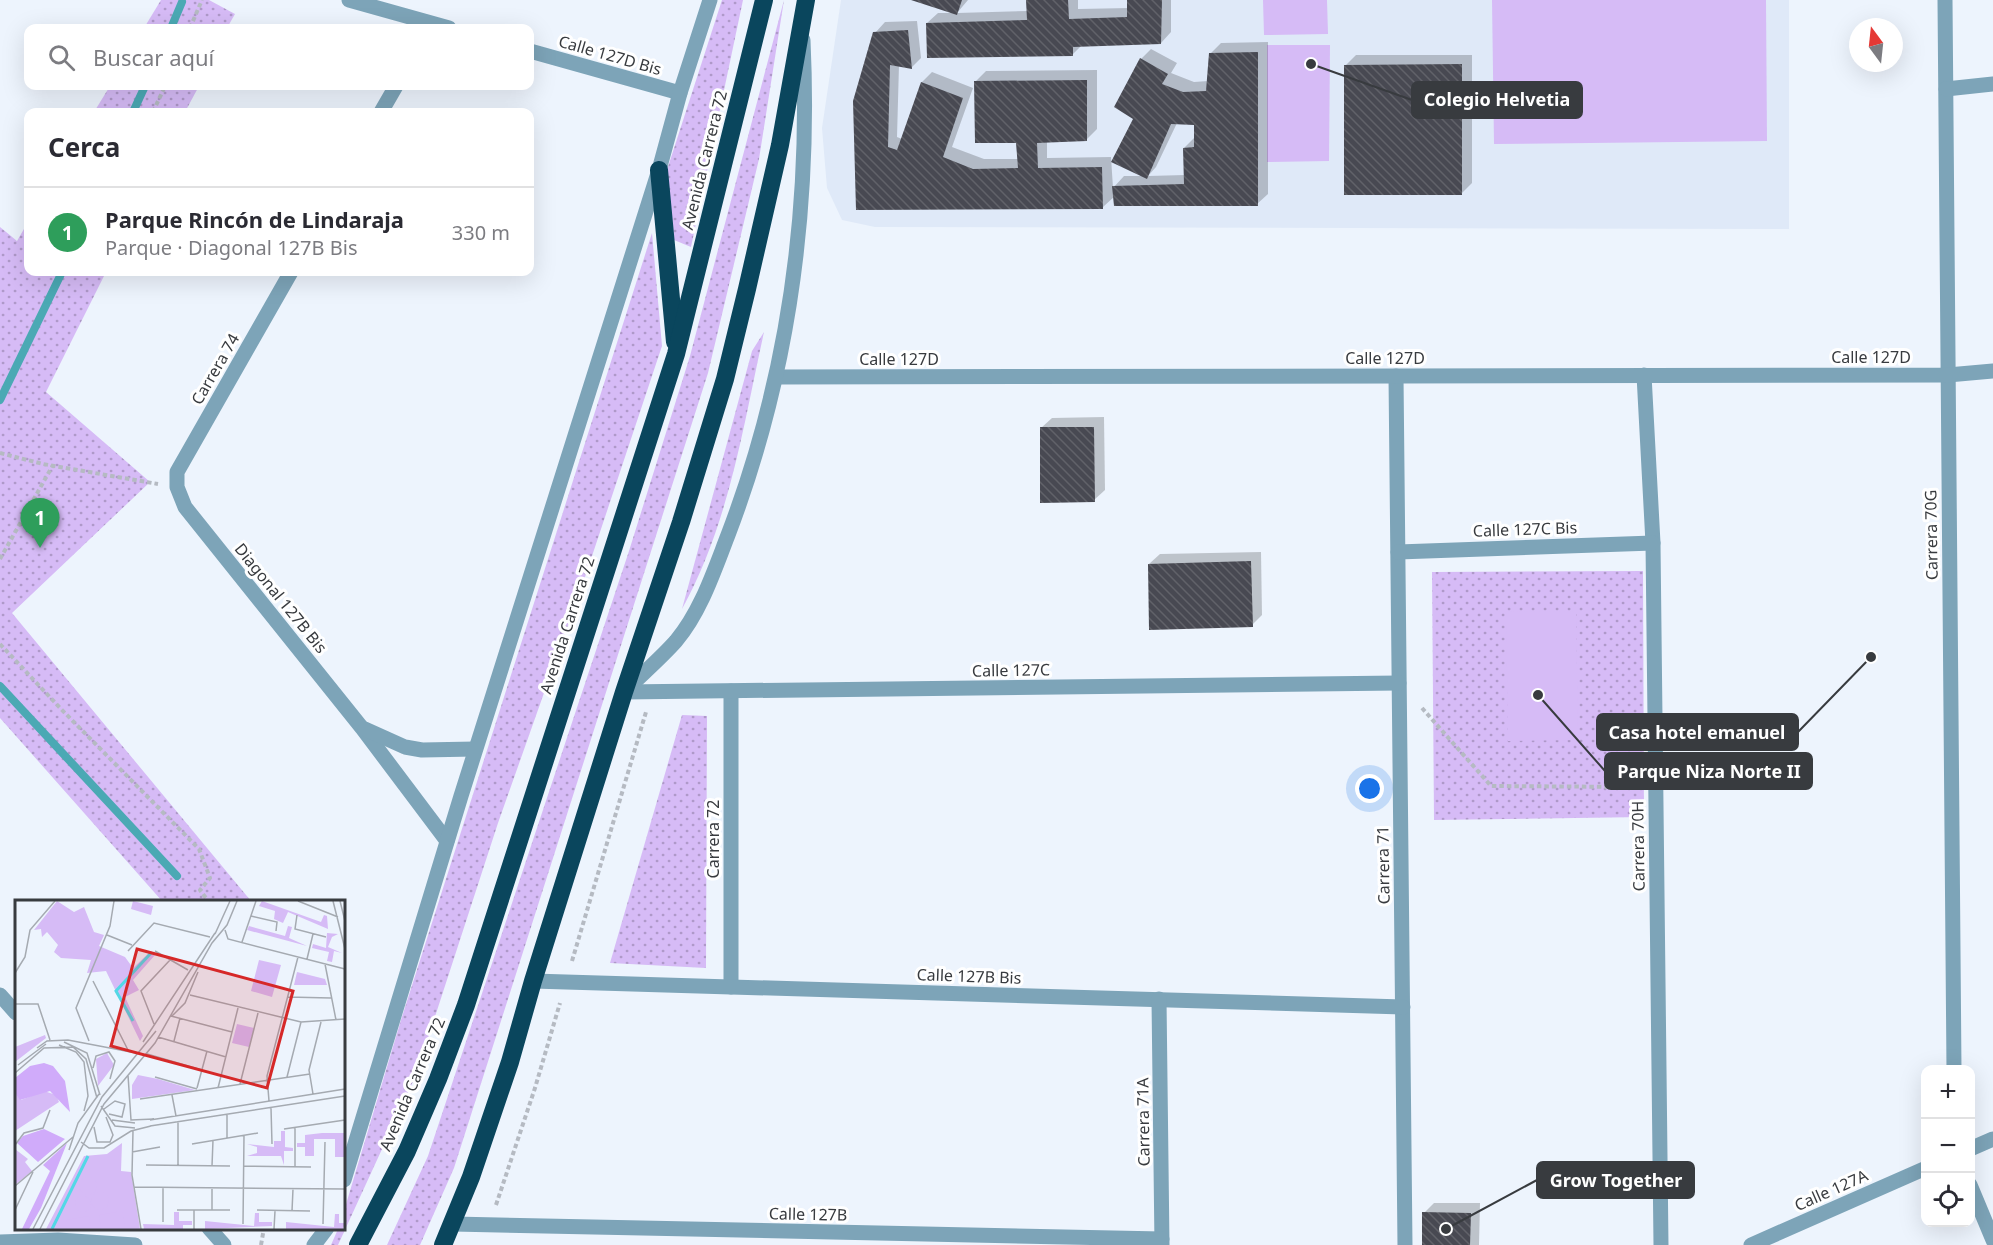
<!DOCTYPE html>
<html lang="es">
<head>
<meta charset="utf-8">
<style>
  :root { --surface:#fff; --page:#f7f7f7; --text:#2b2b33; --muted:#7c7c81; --line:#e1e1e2; --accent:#d93025 }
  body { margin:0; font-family:"Noto Sans",sans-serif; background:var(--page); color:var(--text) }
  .controls { position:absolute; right:18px; bottom:18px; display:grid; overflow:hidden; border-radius:12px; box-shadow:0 6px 24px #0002 }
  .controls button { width:54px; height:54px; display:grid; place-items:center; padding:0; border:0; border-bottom:2px solid var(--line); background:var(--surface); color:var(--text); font:30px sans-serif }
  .compass { position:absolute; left:1849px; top:18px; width:54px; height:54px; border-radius:50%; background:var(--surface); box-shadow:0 6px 24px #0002; rotate:345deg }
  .you { position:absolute; left:1370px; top:789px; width:21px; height:21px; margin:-15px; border:4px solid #fff; border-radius:50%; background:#1a73e8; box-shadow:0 0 0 9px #1a73e833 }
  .badge { display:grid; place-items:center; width:39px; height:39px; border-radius:50%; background:var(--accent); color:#fff; font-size:20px; font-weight:700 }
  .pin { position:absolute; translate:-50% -50px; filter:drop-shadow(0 2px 3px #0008) }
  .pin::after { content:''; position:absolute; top:32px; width:21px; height:18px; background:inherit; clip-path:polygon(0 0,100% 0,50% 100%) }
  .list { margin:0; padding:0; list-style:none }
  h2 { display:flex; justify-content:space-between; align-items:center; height:78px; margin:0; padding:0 24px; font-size:26px }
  h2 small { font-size:20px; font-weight:400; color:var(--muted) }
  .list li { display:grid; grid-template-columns:39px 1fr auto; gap:18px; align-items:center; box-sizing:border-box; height:90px; padding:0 24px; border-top:2px solid var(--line) }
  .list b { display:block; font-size:22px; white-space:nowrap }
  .list p { margin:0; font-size:20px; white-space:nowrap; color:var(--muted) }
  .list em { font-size:20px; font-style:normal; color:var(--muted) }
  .icon { flex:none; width:33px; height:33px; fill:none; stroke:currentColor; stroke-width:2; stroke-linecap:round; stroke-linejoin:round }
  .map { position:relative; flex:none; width:1993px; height:1245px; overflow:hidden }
  .search { position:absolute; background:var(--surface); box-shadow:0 6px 24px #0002; left:24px; top:24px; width:510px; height:66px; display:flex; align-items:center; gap:15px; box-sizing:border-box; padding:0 21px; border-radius:12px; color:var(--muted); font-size:22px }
  .panel { position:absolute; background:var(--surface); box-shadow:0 6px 24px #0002; left:24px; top:108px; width:510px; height:168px; border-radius:12px }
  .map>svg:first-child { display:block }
  .built { fill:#dfe9f8 }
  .grass { fill:url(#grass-dots) }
  .garden { fill:#d6bbf6 }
  .shadow { fill:#0003; fill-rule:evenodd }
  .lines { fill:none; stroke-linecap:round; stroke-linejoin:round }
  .stream { stroke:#4ba9b4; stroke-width:8 }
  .building { fill:url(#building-back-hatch) }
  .path { stroke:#b5bac2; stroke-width:4; stroke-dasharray:4.5 3; stroke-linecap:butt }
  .minor { stroke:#7da4b8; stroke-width:15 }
  .highway { stroke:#0a465d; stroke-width:18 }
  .labels { text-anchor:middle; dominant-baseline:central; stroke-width:6; stroke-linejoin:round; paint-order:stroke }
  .street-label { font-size:16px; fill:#383b3f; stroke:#fff }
  .inset-river { fill:none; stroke:#53d8e6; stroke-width:3 }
  .inset-road { fill:none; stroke:#a5aab1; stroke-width:1.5 }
  .view { fill:#d62828; fill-opacity:0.15; stroke:#d62828; stroke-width:3 }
  .inset-edge { fill:none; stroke:#383b3f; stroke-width:3 }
  .leader { fill:none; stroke:#383b3f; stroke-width:2 }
  .callout-dot { fill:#383b3f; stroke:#fff; stroke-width:2 }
  .callout { fill:#383b3f; stroke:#383b3f; stroke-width:2 }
  .callout-label { font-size:18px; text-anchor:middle; font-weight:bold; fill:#fff }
</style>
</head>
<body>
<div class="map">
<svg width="1993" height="1245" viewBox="0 0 1993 1245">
  <defs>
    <pattern id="grass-dots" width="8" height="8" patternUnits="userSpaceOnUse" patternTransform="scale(1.5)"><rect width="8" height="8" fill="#d6bbf6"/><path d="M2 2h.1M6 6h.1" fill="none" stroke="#af99c9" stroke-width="1.8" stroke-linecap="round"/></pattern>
    <pattern id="building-back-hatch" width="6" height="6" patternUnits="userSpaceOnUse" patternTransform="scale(1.5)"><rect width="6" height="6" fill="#484952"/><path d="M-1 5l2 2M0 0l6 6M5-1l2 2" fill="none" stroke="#616269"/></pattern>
  </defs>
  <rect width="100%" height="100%" fill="#edf4fd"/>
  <path class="built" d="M841 0H1789V229L875 227 842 220 827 188 822 128Z"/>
  <g class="grass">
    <path d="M161 0H209L235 14 227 28H144Z"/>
    <path d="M722 0H743L691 247 674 240 666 173Z"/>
    <path d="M784 0 759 159 708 373 454 1168 420 1245H387L428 1156 629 551 690 356Z"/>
    <path d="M110 86H199L185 112H94Z"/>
    <path d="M28 222V272H106L46 392 150 482 12 613 251 901H162L0 718V227L17 241Z"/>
    <path d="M652 233 662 346 585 577 498 823 416 1075 338 1245H331L338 1229 344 1228V1211L401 1020Z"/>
    <path d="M764 332C743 427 729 524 682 609L752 351Z"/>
    <path d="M1643 571 1644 817 1434 820 1432 572Z"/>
    <path d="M682 715 707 716 706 968 610 963Z"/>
  </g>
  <g class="garden">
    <path d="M1263 0H1327L1328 34 1264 35Z"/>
    <path d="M1492 0H1766L1767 141 1494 144Z"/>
    <path d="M1267 45H1330L1329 161 1267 162Z"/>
    <path d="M1576 611 1578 740 1508 741 1506 612Z"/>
  </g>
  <g class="shadow">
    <path d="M914 0H968L957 13 1028 11V0H1078V9L1129 8V0H1171V32L1161 43 1082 45 1072 55 927 23 938 13H954Z"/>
    <path d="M917 21 921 58 911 68 899 65 897 137 902 139 922 82 932 72 973 88 952 147 984 159H1018L1017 141 976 81 986 71 1097 70V129L1087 139 1047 141V158L1111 157 1113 188 1124 176H1143L1135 119 1141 59 1151 49 1177 63 1171 73 1194 82 1208 81 1211 53 1221 43 1268 42V194L1257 204 1115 196 1103 207 857 208 875 33 885 22ZM1177 123 1195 124V137L1184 148 1185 175 1148 176 1156 167Z"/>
    <path d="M1356 55H1472V183L1462 193 1346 65Z"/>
    <path d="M1104 417 1105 490 1094 500 1041 428 1052 418Z"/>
    <path d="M1261 552 1262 615 1252 625 1149 564 1160 554Z"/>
    <path d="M1434 1203H1480L1479 1245H1423L1424 1213Z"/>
  </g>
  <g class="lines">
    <g class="stream">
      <path d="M171 28 182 2"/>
      <path d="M133 112 145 86"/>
      <path d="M0 400 62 272"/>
      <path d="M0 686 177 876"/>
    </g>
  </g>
  <g class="building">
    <path d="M911 0H962L957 15Z"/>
    <path d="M1026 0H1068L1069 19 1127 17V0H1162L1161 44 1073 47V56L927 58 926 23 1027 20Z"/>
    <path d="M908 30 912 69 890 65 888 147 897 150 921 82 963 98 943 157 973 169 1018 168 1016 143H975L974 81 1087 80V141L1037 143 1038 168 1102 167 1103 209 856 210 853 101 873 32Z"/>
    <path d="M1258 52V206H1114L1112 186 1184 184 1183 148 1194 147V125L1171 124 1147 179 1111 162 1133 119 1114 107 1140 58 1168 74 1162 84 1183 92 1206 91 1209 53Z"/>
    <path d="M1462 64V195H1344V65Z"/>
    <path d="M1040 427H1094L1095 502 1040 503Z"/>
    <path d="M1251 561 1253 627 1149 630 1148 564Z"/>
    <path d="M1422 1212 1471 1213 1470 1245H1422Z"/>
  </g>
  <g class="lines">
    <g class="path">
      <path d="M190 28 202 0"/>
      <path d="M153 112 165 86"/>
      <path d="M0 453 43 464 158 484"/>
      <path d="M0 559 53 465"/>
      <path d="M0 644 61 709 199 849 210 878 200 890 209 902"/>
      <path d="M1422 708 1491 786 1637 787"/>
      <path d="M572 961 646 712"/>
      <path d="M496 1205 535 1088 560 1003"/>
      <path d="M261 1245 264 1228"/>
    </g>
    <g class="minor">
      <path d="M349 0 449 28"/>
      <path d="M1945 0 1954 1070"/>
      <path d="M530 51 680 93"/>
      <path d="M1946 89 1993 84"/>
      <path d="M381 112 396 86"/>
      <path d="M291 272 177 472V487L185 507 362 728 447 841"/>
      <path d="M1644 375 1653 543 1661 1245"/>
      <path d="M1396 376 1405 1245"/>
      <path d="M776 377 1948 375 1993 371"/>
      <path d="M1398 552 1653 543"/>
      <path d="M731 691V987"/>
      <path d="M624 692 1399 683"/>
      <path d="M624 692C641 675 660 659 676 641 701 611 714 571 728 535 789 375 811 211 803 40"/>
      <path d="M365 729 405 747 422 750 475 749"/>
      <path d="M533 981 1403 1007"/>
      <path d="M0 995 16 1013"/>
      <path d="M1159 999 1162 1245"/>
      <path d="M1970 1149 1993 1139"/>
      <path d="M344 1180 461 796 659 170 680 93 710 0"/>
      <path d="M1970 1185 1993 1240"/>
      <path d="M453 1224 1162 1239"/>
      <path d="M209 1228 224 1245"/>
      <path d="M0 1242 58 1240 135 1245"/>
      <path d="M314 1245 327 1228"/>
      <path d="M1751 1245 1926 1168"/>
    </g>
    <g class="highway">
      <path d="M659 170 675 342"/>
      <path d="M358 1245 407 1151 438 1079 466 1005 676 354 764 0"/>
      <path d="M443 1245 471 1177 510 1062 533 981 624 692 681 522 725 379 747 289 780 145 806 0"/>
    </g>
  </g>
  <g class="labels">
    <g class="street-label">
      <text transform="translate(610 55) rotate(16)">Calle 127D Bis</text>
      <text transform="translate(704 160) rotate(-76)">Avenida Carrera 72</text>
      <text x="1871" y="357">Calle 127D</text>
      <text x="1385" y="358">Calle 127D</text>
      <text x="899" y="359">Calle 127D</text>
      <text transform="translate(215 369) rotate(-60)">Carrera 74</text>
      <text transform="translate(1525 529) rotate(-2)">Calle 127C Bis</text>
      <text transform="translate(1931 535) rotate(-91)">Carrera 70G</text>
      <text transform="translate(281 598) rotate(51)">Diagonal 127B Bis</text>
      <text transform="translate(567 625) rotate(-72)">Avenida Carrera 72</text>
      <text transform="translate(1011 670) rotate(-1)">Calle 127C</text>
      <text transform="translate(713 839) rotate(-90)">Carrera 72</text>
      <text transform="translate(1638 846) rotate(-91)">Carrera 70H</text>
      <text transform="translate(1383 865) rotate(-91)">Carrera 71</text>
      <text transform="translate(969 976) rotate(2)">Calle 127B Bis</text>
      <text transform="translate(412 1084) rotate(-67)">Avenida Carrera 72</text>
      <text transform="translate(1143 1122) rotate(-91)">Carrera 71A</text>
      <text transform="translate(1831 1190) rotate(-24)">Calle 127A</text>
      <text transform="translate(808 1214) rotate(1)">Calle 127B</text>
    </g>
  </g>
  <g transform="translate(15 900)">
    <rect width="330" height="330" fill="#edf4fd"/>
    <path d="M42 1 59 12 69 7 79 32 89 35 84 46 110 57 118 68 136 51 140 55 118 80 124 90 110 97 128 136 125 141 91 71 72 73 76 60 46 58 39 52 43 45 32 32 27 37 26 29 19 30ZM247 1 306 22 309 15 312 16 313 29 273 12 268 23 259 19 260 11 244 6ZM234 26 270 36 273 26 277 27 274 38 292 46 232 30ZM312 33 323 34 317 37 313 47 327 53 319 51 317 62 312 61 314 52 297 48 298 44 311 48ZM282 72 310 79 312 85H279ZM222 124 239 128 234 147 217 143ZM30 135 31 138 0 162V147ZM92 153 99 165 83 186 81 159ZM123 175 143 179 180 190 117 199V185ZM29 191 41 195 44 202 0 231V193L6 200ZM266 231H270V247L278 248V251H269V265L266 256H232L242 253V247L232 244 259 247V241H266ZM307 233H329L330 257H320V239H299V256H290V247H282V243H290V235ZM107 243 106 271 116 272 125 329H31L69 256 92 254ZM0 249 13 259 10 262 17 271 0 285ZM159 312H164V321H177V325H168V329H129L128 324 159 325ZM240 313H244V322H257V326L190 329V321L239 326ZM320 314H324V323H330L328 329H271V322L319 327Z" fill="#d6bbf6"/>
    <path d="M29 163 38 166 50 181 55 212 35 191 5 200 0 193V178L15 166ZM29 229 50 239 23 262 2 243 8 236ZM52 243 26 308 14 329H7L35 271 28 265Z" fill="#d0abfa"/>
    <path d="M118 1 138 6 136 15 116 9ZM244 60 266 65 257 97 236 91ZM64 286a9 9 0 1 1 18 0a9 9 0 1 1-18 0ZM76 301a9 9 0 1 1 18 0a9 9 0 1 1-18 0ZM60 304a8 8 0 1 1 16 0a8 8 0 1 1-16 0ZM107 311 110 329H86L84 315ZM74 316 76 329H52L51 320Z" fill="#d6bbf6"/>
    <path class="inset-river" d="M118 121 101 91 136 53M37 329 73 256"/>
    <path class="inset-road" d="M283 1 323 17M318 1 330 49M325 1 330 21M282 15 280 29 311 37M236 16 262 22 261 31M210 30 213 39 330 69M200 34 215 1M92 35 117 45M227 42 241 1M113 51 139 23 195 37M140 51 173 70M292 59 298 34M310 64 321 120M0 73 10 57 15 30 40 1M78 81 114 152M175 95 286 122 330 119M272 97 316 98M0 104H23L35 140M156 116 217 132M157 116 170 103 183 72M139 124 126 91 155 60M143 137 211 157M74 141 61 108 95 26 99 1M159 141 165 118M49 142 72 153 85 195M128 142 200 33M44 145 61 152 69 162 73 196 69 211M22 148 32 141 53 140 121 153M132 154 187 170M3 165 31 144M78 168 81 156 94 152 100 161 95 179M0 173 29 148 58 147 71 159 82 198M113 175 116 220 139 219M140 177 182 189M272 177 286 122M225 184 243 113M182 188 192 151M203 188 223 108M298 194 294 170 306 122M157 195 161 216M125 199 295 174M254 201 252 176 283 57M86 206 100 226 120 228M256 208 257 244M89 209 100 201 110 204 107 217 94 214M212 214V238M97 220 120 223M135 220 330 189M135 226 330 196M79 227 82 242H95L98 235 91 217M269 229 330 220M118 231 117 275 126 329M66 242 74 248H89L116 231 136 226M177 244 243 233M0 245 9 233 28 228 35 210M54 250 63 223 84 194M117 252 145 247M131 265 215 266M163 265V221M197 266 198 240M229 266 296 267M280 267V227M0 286 58 237M119 287 330 289M0 310 18 272M162 310H215M197 310V288M242 310 295 311M277 311 278 289M148 322V287M228 324 229 235M308 324 310 242M18 329 87 197 141 131M25 329 89 204 140 143 197 43 212 25 222 1M179 329V310M259 329 260 311"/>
    <path class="view" d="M122 49 278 91 252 188 96 146Z"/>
    <rect width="330" height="330" class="inset-edge"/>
  </g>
  <path class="leader" d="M1311 64L1412 100M1871 657L1798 732M1538 695L1605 771M1446 1229L1537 1180"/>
  <g class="callout-dot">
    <circle cx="1311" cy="64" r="6"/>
    <circle cx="1871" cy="657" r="6"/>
    <circle cx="1538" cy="695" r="6"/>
    <circle cx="1446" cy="1229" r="6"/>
  </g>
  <g class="callout">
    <rect x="1412" y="82" width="170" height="36" rx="6"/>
    <rect x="1597" y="714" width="201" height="36" rx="6"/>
    <rect x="1605" y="753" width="207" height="36" rx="6"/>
    <rect x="1537" y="1162" width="157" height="36" rx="6"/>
  </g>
  <g class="callout-label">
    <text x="1497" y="106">Colegio Helvetia</text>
    <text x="1697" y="739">Casa hotel emanuel</text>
    <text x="1709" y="778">Parque Niza Norte II</text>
    <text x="1616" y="1187">Grow Together</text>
  </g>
</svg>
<div class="controls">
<button>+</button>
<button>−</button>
<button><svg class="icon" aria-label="locate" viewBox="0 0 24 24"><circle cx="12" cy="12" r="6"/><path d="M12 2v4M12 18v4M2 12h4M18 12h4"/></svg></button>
</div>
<svg class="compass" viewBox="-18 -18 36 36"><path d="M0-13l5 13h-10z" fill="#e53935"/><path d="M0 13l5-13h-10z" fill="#7c7c81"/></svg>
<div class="you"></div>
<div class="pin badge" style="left:40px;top:548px;background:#2e9e5b">1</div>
<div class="search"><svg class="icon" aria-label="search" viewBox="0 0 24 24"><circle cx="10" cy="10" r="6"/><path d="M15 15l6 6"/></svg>Buscar aquí</div>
<section class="panel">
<h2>Cerca<small></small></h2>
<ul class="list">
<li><span class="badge" style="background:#2e9e5b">1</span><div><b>Parque Rincón de Lindaraja</b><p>Parque · Diagonal 127B Bis</p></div><em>330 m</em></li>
</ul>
</section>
</div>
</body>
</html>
